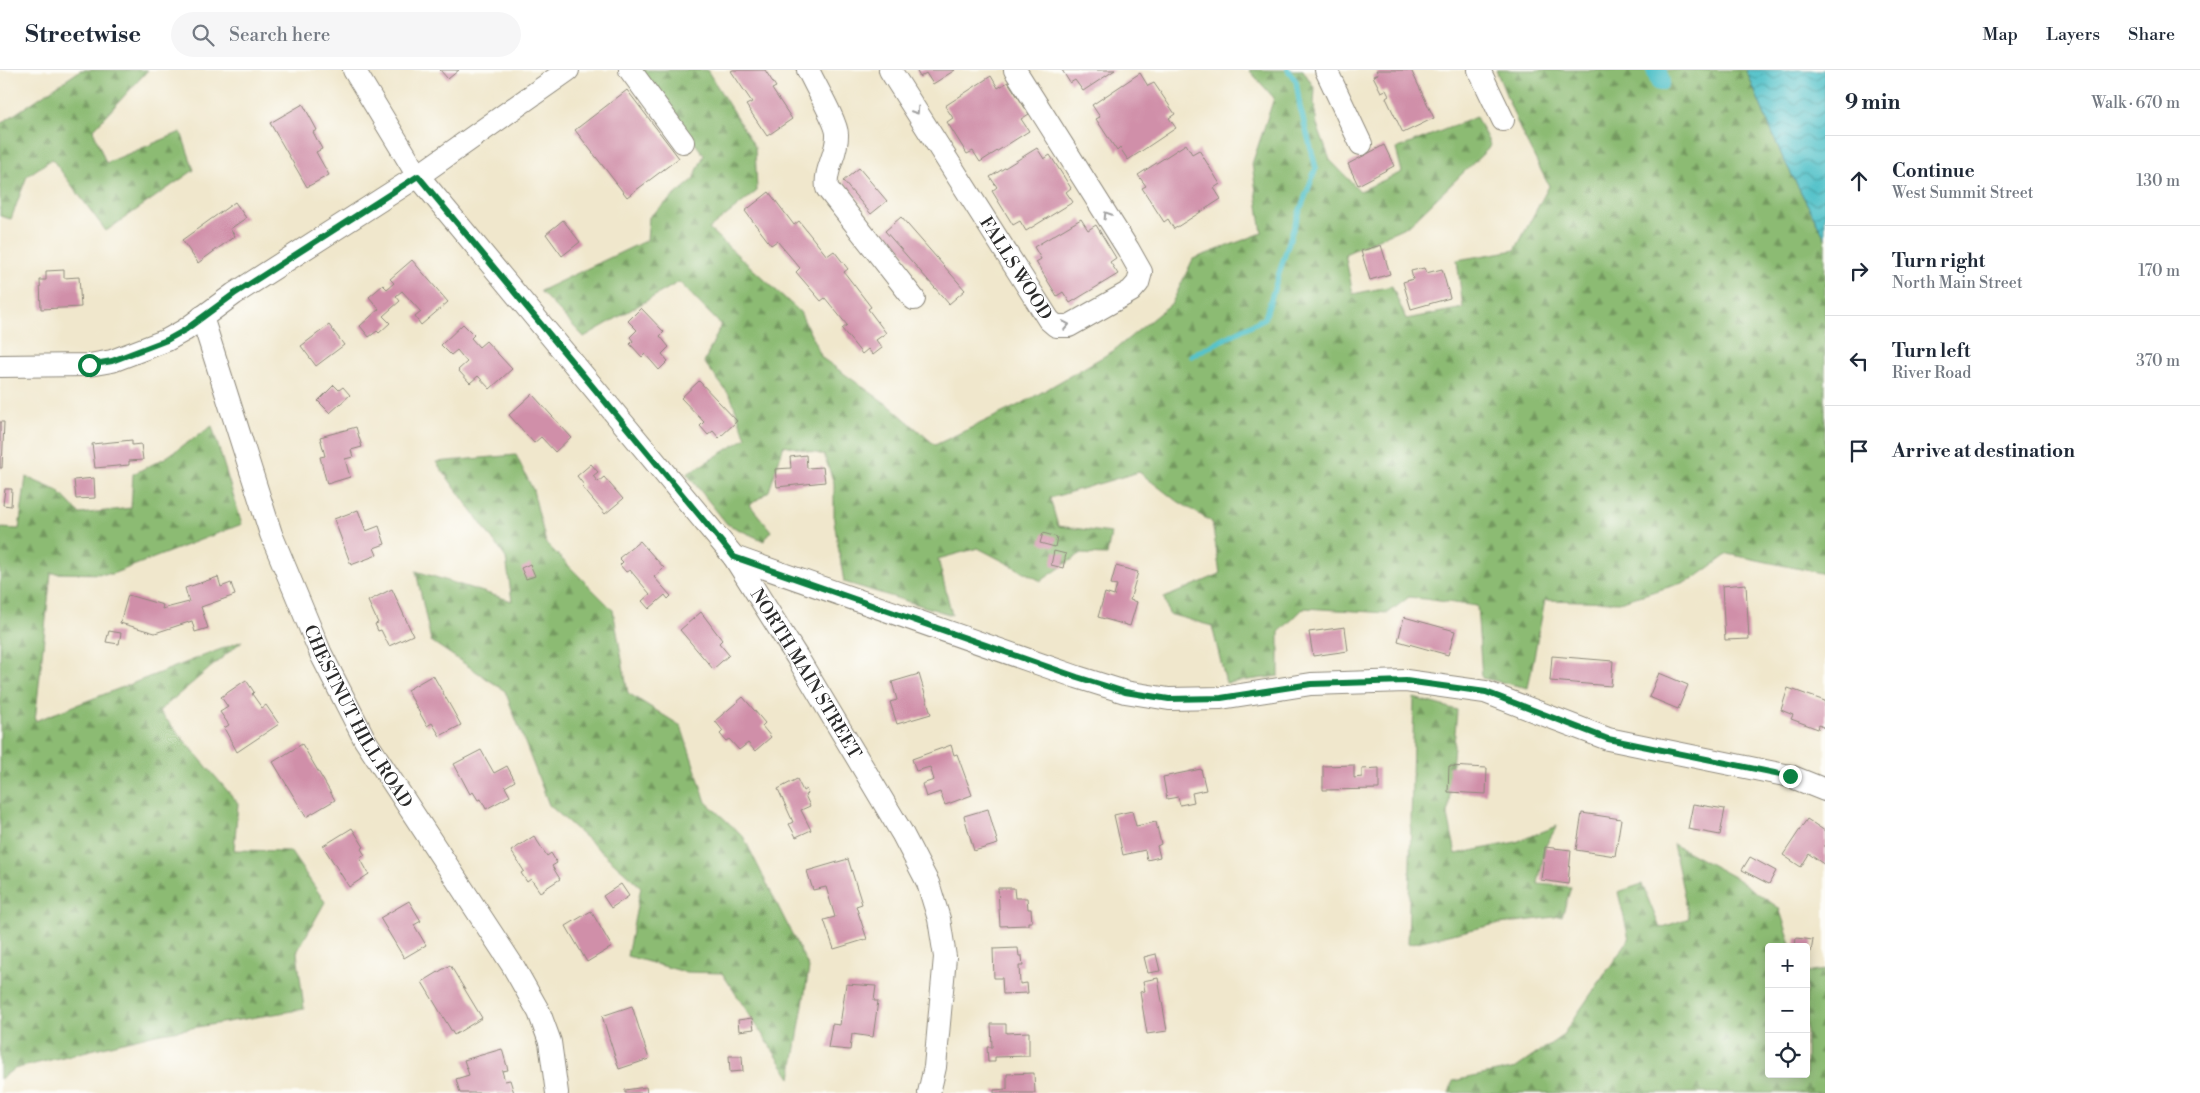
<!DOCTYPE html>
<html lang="en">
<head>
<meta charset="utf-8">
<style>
  :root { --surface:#fff; --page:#f6f6f7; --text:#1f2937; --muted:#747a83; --line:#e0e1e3 }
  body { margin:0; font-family:"Libre Bodoni",serif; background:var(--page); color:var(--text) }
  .controls { position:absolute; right:15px; bottom:15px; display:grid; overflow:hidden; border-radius:5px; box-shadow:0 2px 12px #0003 }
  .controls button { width:45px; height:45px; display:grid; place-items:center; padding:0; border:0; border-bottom:1px solid var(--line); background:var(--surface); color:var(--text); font:25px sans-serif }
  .stop { position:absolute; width:15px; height:15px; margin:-11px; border:4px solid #0b8043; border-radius:50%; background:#fff }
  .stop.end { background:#0b8043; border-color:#fff; box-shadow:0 1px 5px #0008 }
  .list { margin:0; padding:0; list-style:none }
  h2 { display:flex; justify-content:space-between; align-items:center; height:65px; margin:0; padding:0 20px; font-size:21px }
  h2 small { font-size:16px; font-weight:400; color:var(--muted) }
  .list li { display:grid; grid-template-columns:32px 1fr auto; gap:15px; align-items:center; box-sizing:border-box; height:90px; padding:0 20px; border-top:1px solid var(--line) }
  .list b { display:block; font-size:19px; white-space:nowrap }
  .list p { margin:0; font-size:16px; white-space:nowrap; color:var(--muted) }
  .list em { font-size:16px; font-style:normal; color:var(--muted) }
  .icon { flex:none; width:28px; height:28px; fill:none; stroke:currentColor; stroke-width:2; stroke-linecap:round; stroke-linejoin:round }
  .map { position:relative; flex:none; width:1825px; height:1023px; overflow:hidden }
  header { display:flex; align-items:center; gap:30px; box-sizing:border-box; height:70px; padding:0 25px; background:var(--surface); border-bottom:1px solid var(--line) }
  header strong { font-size:24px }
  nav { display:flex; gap:28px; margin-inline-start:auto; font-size:18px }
  .search { width:350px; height:45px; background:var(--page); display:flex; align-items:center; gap:12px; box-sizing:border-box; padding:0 18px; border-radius:28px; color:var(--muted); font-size:19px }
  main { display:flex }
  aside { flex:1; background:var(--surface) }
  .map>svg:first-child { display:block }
  .forest { fill:url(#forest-firs); stroke:#5c734f }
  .water { fill:url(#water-waves); stroke:#40777a }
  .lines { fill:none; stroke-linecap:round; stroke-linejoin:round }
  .stream { stroke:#56c3ca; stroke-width:5.5 }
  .canal { stroke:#56c3ca; stroke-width:20 }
  .building { fill:#d08fa9 }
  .minor-casing { stroke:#8e897c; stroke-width:24 }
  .minor { stroke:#fff; stroke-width:22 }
  .oneway { stroke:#a0a0a0 }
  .route { stroke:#0b8043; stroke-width:6 }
  .labels { text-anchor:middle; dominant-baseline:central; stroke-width:4; stroke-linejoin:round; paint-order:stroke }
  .street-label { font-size:18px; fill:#2b2b2b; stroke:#fdfcf7 }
</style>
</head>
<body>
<header>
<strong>Streetwise</strong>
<div class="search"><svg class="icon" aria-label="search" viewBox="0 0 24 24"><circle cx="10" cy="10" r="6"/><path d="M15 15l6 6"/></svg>Search here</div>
<nav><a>Map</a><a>Layers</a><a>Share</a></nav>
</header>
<main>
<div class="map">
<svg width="1825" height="1023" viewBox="0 0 1825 1023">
  <defs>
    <pattern id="forest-firs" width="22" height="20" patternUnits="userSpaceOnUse" patternTransform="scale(1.25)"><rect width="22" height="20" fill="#8cbb73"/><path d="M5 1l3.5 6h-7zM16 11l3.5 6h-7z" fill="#73985f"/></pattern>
    <pattern id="water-waves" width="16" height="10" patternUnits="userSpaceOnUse" patternTransform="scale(1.25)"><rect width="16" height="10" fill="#56c3ca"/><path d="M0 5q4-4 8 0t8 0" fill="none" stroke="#479fa4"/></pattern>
  </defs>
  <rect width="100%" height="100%" fill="#fdfcf7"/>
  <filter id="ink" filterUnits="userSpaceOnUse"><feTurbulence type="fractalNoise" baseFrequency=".02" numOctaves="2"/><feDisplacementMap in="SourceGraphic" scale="10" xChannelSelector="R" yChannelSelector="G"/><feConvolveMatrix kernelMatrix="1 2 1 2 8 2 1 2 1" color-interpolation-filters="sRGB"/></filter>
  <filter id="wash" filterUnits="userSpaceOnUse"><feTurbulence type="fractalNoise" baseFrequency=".0096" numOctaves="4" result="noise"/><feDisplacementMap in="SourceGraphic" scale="20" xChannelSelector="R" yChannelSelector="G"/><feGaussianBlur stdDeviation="1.12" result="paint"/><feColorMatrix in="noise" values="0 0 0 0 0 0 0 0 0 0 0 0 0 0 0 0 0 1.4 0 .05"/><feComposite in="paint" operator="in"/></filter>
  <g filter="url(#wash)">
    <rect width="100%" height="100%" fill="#f0e7cc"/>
    <g class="forest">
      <path d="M81 0H148L93 60 106 93 181 62 194 100 106 161 52 89 27 106 11 149 0 146V54Z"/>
      <path d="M639 0H707L755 77 757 121 709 159 800 242 822 288 891 337 935 375 1023 333 1113 281 1172 233 1193 189 1262 163 1252 94 1274 28 1249 0H1303L1315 19 1314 34 1317 55 1330 90 1360 121 1402 102 1396 79 1476 47 1491 76 1409 155 1345 184 1353 224 1392 216 1406 249 1463 238 1457 190 1515 180 1549 116 1520 59 1496 0H1746L1782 86 1825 168V504L1728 484 1692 510 1619 532 1545 530 1528 618 1482 608 1477 536 1409 527 1388 543 1304 538 1279 562V606L1226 613 1212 556 1169 544 1164 528 1220 504 1212 452 1174 429 1139 402 1050 428 1058 456 1111 463 1107 485 1080 484 1041 511 978 478 938 489 952 545 844 512 834 451V413L824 385 784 375 769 421 750 435 771 461 764 471 727 454 687 404 746 368 731 327 704 292 721 255 679 212 584 267 540 221 647 170 649 147 693 110 704 85Z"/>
      <path d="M212 356 242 454 112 504 51 503 35 651 242 571 159 641 238 733 234 780 290 781 325 832 297 882 304 939 156 964 14 999 0 1009V458L19 459 26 407 58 421 80 444 131 438 133 404 165 388Z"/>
      <path d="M516 385 533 420 546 473 613 540 628 623 681 656 706 732 743 766 809 898 791 1008 722 903 685 902 627 886 641 817 549 735 505 621 431 571 416 501 512 531 506 488 436 392Z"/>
      <path d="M1414 628 1457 640 1448 745 1456 784 1516 772 1557 756 1545 777 1538 814 1571 817 1562 846 1492 855 1408 874Z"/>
      <path d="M1673 774 1734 807 1779 838 1792 877H1769V1004H1806V903L1825 900V1023H1449L1453 1011 1516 998 1562 966 1629 869 1618 822 1642 814 1660 858 1689 848Z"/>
    </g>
    <path class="water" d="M1746 0H1825V168L1782 86Z"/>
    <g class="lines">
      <path class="stream" d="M1191 286 1265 248 1293 159 1316 98 1300 37 1296 11 1288 0"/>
      <path class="canal" d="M1656 0 1660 11"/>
    </g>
    <g id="blocks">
      <g class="building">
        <path d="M440 0H459L448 9Z"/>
        <path d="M733 0H765L776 17 772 19 792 49 767 66 746 35 752 32 731 1Z"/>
        <path d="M916 0H955L933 14 926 3 920 7Z"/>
        <path d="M1062 0H1115L1083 21 1075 10 1070 13Z"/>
        <path d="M1376 0H1411L1434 48 1403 63 1386 28 1389 26 1386 20 1381 22 1373 6 1378 4Z"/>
        <path d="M1140 3 1148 16 1154 13 1175 44 1169 48 1176 58 1128 90 1120 78 1117 81 1096 49 1100 47 1092 35Z"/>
        <path d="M991 6 998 18 1008 12 1029 44 1021 49 1029 61 980 92 973 81 967 84 947 52 953 48 945 36Z"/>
        <path d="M627 20 679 88 627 127 575 60Z"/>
        <path d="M303 34 317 60 313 62 322 79 316 82 329 105 307 117 270 53Z"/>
        <path d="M1186 74 1192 84 1199 80 1220 114 1214 118 1221 129 1174 159 1168 149 1164 152 1142 118 1146 116 1138 105Z"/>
        <path d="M1384 75 1394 96 1358 115 1348 94Z"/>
        <path d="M1037 78 1044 89 1050 85 1071 118 1066 122 1073 132 1026 161 1020 151 1013 155 992 121 997 117 990 107Z"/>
        <path d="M859 98 887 131 871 144 843 111Z"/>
        <path d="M769 122 794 155 799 151 827 186 834 181 848 199 844 202 871 237 868 239 886 263 876 270 882 278 873 285 868 279 862 284 842 259 847 255 825 228 821 231 796 202 800 198 777 171 771 175 745 141Z"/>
        <path d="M235 132 246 148 230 159 235 166 198 193 182 170Z"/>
        <path d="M901 147 965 220 949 234 885 161Z"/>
        <path d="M1081 149 1088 160 1096 155 1116 188 1110 192 1118 204 1070 233 1063 222 1057 226 1036 192 1041 189 1034 177Z"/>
        <path d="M563 150 580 172 562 186 546 164Z"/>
        <path d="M1381 175 1390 204 1370 210 1361 181Z"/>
        <path d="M412 190 448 232 421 255 415 247 421 242 402 221 396 226 400 231 383 246 390 253 379 263 377 261 369 267 360 256 379 239 369 227 383 215 387 219 394 213 390 209Z"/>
        <path d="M1424 198 1426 203 1442 199 1450 228 1411 239 1403 212 1413 209 1411 201Z"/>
        <path d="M64 200V208L79 207 81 237 41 239 40 210H46V201Z"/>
        <path d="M641 238 664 262 660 266 669 277 662 284 668 291 659 300 645 284 642 287 630 274 633 271 630 267 637 260 628 251Z"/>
        <path d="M463 254 474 265 471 268 479 277 486 271 512 299 490 319 478 306 470 313 458 300 467 292 457 280 451 285 441 275Z"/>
        <path d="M329 255 344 275 316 296 301 276Z"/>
        <path d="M699 311 737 351 719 368 713 361 708 365 700 356 704 352 681 328Z"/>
        <path d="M334 315 339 320 343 317 350 325 330 343 318 331Z"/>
        <path d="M532 324 571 367 555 382 541 367 534 373 509 345Z"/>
        <path d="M0 352H4L2 398H0Z"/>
        <path d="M356 357 362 377 351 380 353 387 345 389 350 407 327 414 320 387 325 386 320 367Z"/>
        <path d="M132 370V375L141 374 143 390 129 391V395L95 398 92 374Z"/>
        <path d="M806 385 807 398 823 397 825 412 777 417 775 399 791 398 790 387Z"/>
        <path d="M591 394 598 402 593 406 598 412 604 407 623 429 605 444 582 417 584 415 577 406Z"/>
        <path d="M94 408 95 428 76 429 74 410Z"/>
        <path d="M5 419H12L11 436 3 435Z"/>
        <path d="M358 440 366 461 379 456 385 474 374 478 377 485 351 495 334 449Z"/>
        <path d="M1043 463 1057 467 1055 477 1040 473Z"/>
        <path d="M640 471 664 498 654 507 671 526 668 529 665 525 649 539 642 531 650 524 630 500 626 502 620 495 623 492 619 488Z"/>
        <path d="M1054 481 1066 484 1063 498 1051 495Z"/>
        <path d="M530 494 535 506 526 509 521 498Z"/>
        <path d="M1116 496 1138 502 1130 530 1137 532 1130 556 1098 547 1105 523 1114 526 1117 515 1111 514Z"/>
        <path d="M218 507 221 517 231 513 235 525 201 537 208 558 195 562 192 551 155 563 120 553 128 525 163 535 162 539 189 532 185 518Z"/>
        <path d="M1746 514 1749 569 1725 570 1722 516Z"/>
        <path d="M392 519 413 565 389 576 381 560 378 561 375 554 378 553 368 531Z"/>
        <path d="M701 542 722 570 719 573 729 585 713 599 680 560Z"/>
        <path d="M1404 547 1455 561 1448 585 1398 571Z"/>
        <path d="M1345 557 1348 581 1313 586 1309 562Z"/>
        <path d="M109 561 121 563 119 574 106 572Z"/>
        <path d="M1552 586 1613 591 1611 616 1550 611Z"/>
        <path d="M1659 603 1688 615 1678 639 1649 627Z"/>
        <path d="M919 604 931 644 897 654 890 632 897 630 892 612Z"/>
        <path d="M433 605 461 655 440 666 432 653 427 656 407 620Z"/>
        <path d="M246 610 254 622 252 624 262 638 266 635 279 654 237 682 224 658 229 655 220 642 228 637 221 627Z"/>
        <path d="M1788 618 1825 631V658L1819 655 1818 659 1791 649 1793 645 1781 640Z"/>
        <path d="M743 627 765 653 762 656 771 667 755 681 748 673 739 680 729 669 726 671 720 664 723 661 715 651Z"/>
        <path d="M302 674 335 730 306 747 273 692Z"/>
        <path d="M951 675 954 685 957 684 972 725 945 735 940 722 926 727 922 714 934 710 930 697 916 701 912 689Z"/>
        <path d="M481 680 494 703 507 696 515 711 505 717 510 726 486 739 481 729 478 730 473 722 470 724 454 694Z"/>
        <path d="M1354 695V708L1362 707V699L1379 698V719L1323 720V696Z"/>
        <path d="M1449 696 1487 698 1486 724 1448 722Z"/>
        <path d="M1201 699 1206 720 1192 723 1194 732 1180 735 1178 727 1167 729 1163 707Z"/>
        <path d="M797 709 803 721 806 719 808 724 805 725 810 736 801 740 811 760 796 767 789 754 793 752 778 719Z"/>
        <path d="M1693 734 1725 739 1720 765 1688 759Z"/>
        <path d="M988 739 998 774 974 781 964 746Z"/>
        <path d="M1132 741 1136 756 1156 752 1161 774 1157 776 1160 787 1147 790 1145 780 1123 785 1114 745Z"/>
        <path d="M1582 743 1621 749 1615 786 1576 780Z"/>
        <path d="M1807 749 1825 761V795L1809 784 1801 797 1783 785Z"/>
        <path d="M352 758 364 777 361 779 365 785 360 788 369 804 349 817 323 776Z"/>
        <path d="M534 766 547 786 551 783 557 793 552 796 560 809 540 822 531 809 527 812 521 803 524 801 511 781Z"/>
        <path d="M1545 777 1571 780 1568 814 1541 810Z"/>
        <path d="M1750 787 1776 801 1769 814 1742 800Z"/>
        <path d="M848 789 862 834 856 836 867 869 834 879 824 850 835 847 826 817 813 820 807 801Z"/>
        <path d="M621 814 629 826 611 838 603 826Z"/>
        <path d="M998 818H1014L1015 828H1027L1028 839H1031L1032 852H1028V855L1000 856Z"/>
        <path d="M409 831 421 851 414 855 426 875 404 888 380 848Z"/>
        <path d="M591 841 612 877 587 892 566 856Z"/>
        <path d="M1796 868 1813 870 1811 882 1806 881V877H1795Z"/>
        <path d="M1018 878 1019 886H1022L1023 896H1019L1020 914 1027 913 1028 923 1003 924 1002 908H994L993 879Z"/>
        <path d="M1156 884 1160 901 1148 903 1144 887Z"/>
        <path d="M450 895 482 948 454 965 422 912Z"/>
        <path d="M1158 908 1167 961 1147 964 1140 922 1145 921 1143 911Z"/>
        <path d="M846 914 876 916 874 931H878L873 967 852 964 850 980 828 978 832 954 840 955Z"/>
        <path d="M632 936 649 989 619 999 602 946Z"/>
        <path d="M752 948 754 959 739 961 738 950Z"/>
        <path d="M991 954H1006V963L1029 962V986L995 987V992H988L987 977H992Z"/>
        <path d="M502 979 508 1000 502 1001 505 1011 510 1010 514 1023H460L456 1009 469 1005 464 990Z"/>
        <path d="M729 986H742L743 1001 730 1002Z"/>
        <path d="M1034 1003 1035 1023H994V1020L1007 1019V1004Z"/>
        <path d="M646 1017 647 1023H625V1020Z"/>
      </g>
    </g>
  </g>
  <g filter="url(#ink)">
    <use href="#blocks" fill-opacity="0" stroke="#8e897c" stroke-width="1"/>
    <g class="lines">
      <g class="minor-casing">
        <g id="minor">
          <path id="s1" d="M354 0 418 106 734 487 797 587 902 763 928 813 939 849 945 887 935 997 929 1023"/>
          <path d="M630 0 683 72"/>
          <path d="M808 0C814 13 837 53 837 64 838 84 824 99 827 118L914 229"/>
          <path id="s2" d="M890 0 1049 250 1056 256H1069L1131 221 1138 213 1141 202 1128 179 1015 0"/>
          <path d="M1326 0 1361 74"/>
          <path d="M1479 0 1503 50"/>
          <path id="s3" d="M202 247 271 464 321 584 365 670 513 896 539 942 550 972 557 1023"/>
          <path d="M0 296 89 295 112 291 167 270 185 260 234 224 418 106 568 0"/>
          <path d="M734 487 1077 607 1125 622 1169 629 1221 628 1311 614 1406 611 1485 622 1608 669 1790 706 1825 720"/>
        </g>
      </g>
      <use href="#minor" class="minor"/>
    </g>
    <defs><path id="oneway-chevron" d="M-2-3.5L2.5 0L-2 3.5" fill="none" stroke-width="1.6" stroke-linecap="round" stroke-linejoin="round" transform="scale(1.25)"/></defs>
    <g class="oneway">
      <use href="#oneway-chevron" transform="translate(916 41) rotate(57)"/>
      <use href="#oneway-chevron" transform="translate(1107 145) rotate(-122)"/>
      <use href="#oneway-chevron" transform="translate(1066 255) rotate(-10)"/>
    </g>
  </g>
  <g class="lines" filter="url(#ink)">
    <path class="route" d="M89 295 112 291 167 270 185 260 234 224 418 106 734 487 1077 607 1125 622 1169 629 1221 628 1311 614 1406 611 1486 622 1608 669 1790 706"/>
  </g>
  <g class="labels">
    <g class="street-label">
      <text stroke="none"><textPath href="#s2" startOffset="235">FALLS WOOD</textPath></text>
      <text stroke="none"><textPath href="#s1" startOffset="756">NORTH MAIN STREET</textPath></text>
      <text stroke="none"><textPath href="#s3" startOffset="430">CHESTNUT HILL ROAD</textPath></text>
    </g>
  </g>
</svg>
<div class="controls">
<button>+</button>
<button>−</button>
<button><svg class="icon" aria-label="locate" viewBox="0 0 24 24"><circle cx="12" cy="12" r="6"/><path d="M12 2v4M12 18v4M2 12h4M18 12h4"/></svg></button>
</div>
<div class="stop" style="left:89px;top:295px"></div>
<div class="stop end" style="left:1790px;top:706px"></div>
</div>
<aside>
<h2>9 min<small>Walk · 670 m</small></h2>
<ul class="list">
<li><svg class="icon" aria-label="ahead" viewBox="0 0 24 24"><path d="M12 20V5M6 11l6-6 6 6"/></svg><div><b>Continue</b><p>West Summit Street</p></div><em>130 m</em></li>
<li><svg class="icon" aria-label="right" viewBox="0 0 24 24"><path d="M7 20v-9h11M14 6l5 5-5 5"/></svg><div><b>Turn right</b><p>North Main Street</p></div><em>170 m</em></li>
<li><svg class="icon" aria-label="left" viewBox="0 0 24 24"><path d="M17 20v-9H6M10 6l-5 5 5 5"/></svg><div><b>Turn left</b><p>River Road</p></div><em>370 m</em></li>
<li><svg class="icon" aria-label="arrive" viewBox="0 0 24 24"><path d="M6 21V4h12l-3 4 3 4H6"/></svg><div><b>Arrive at destination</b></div></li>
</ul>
</aside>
</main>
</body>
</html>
